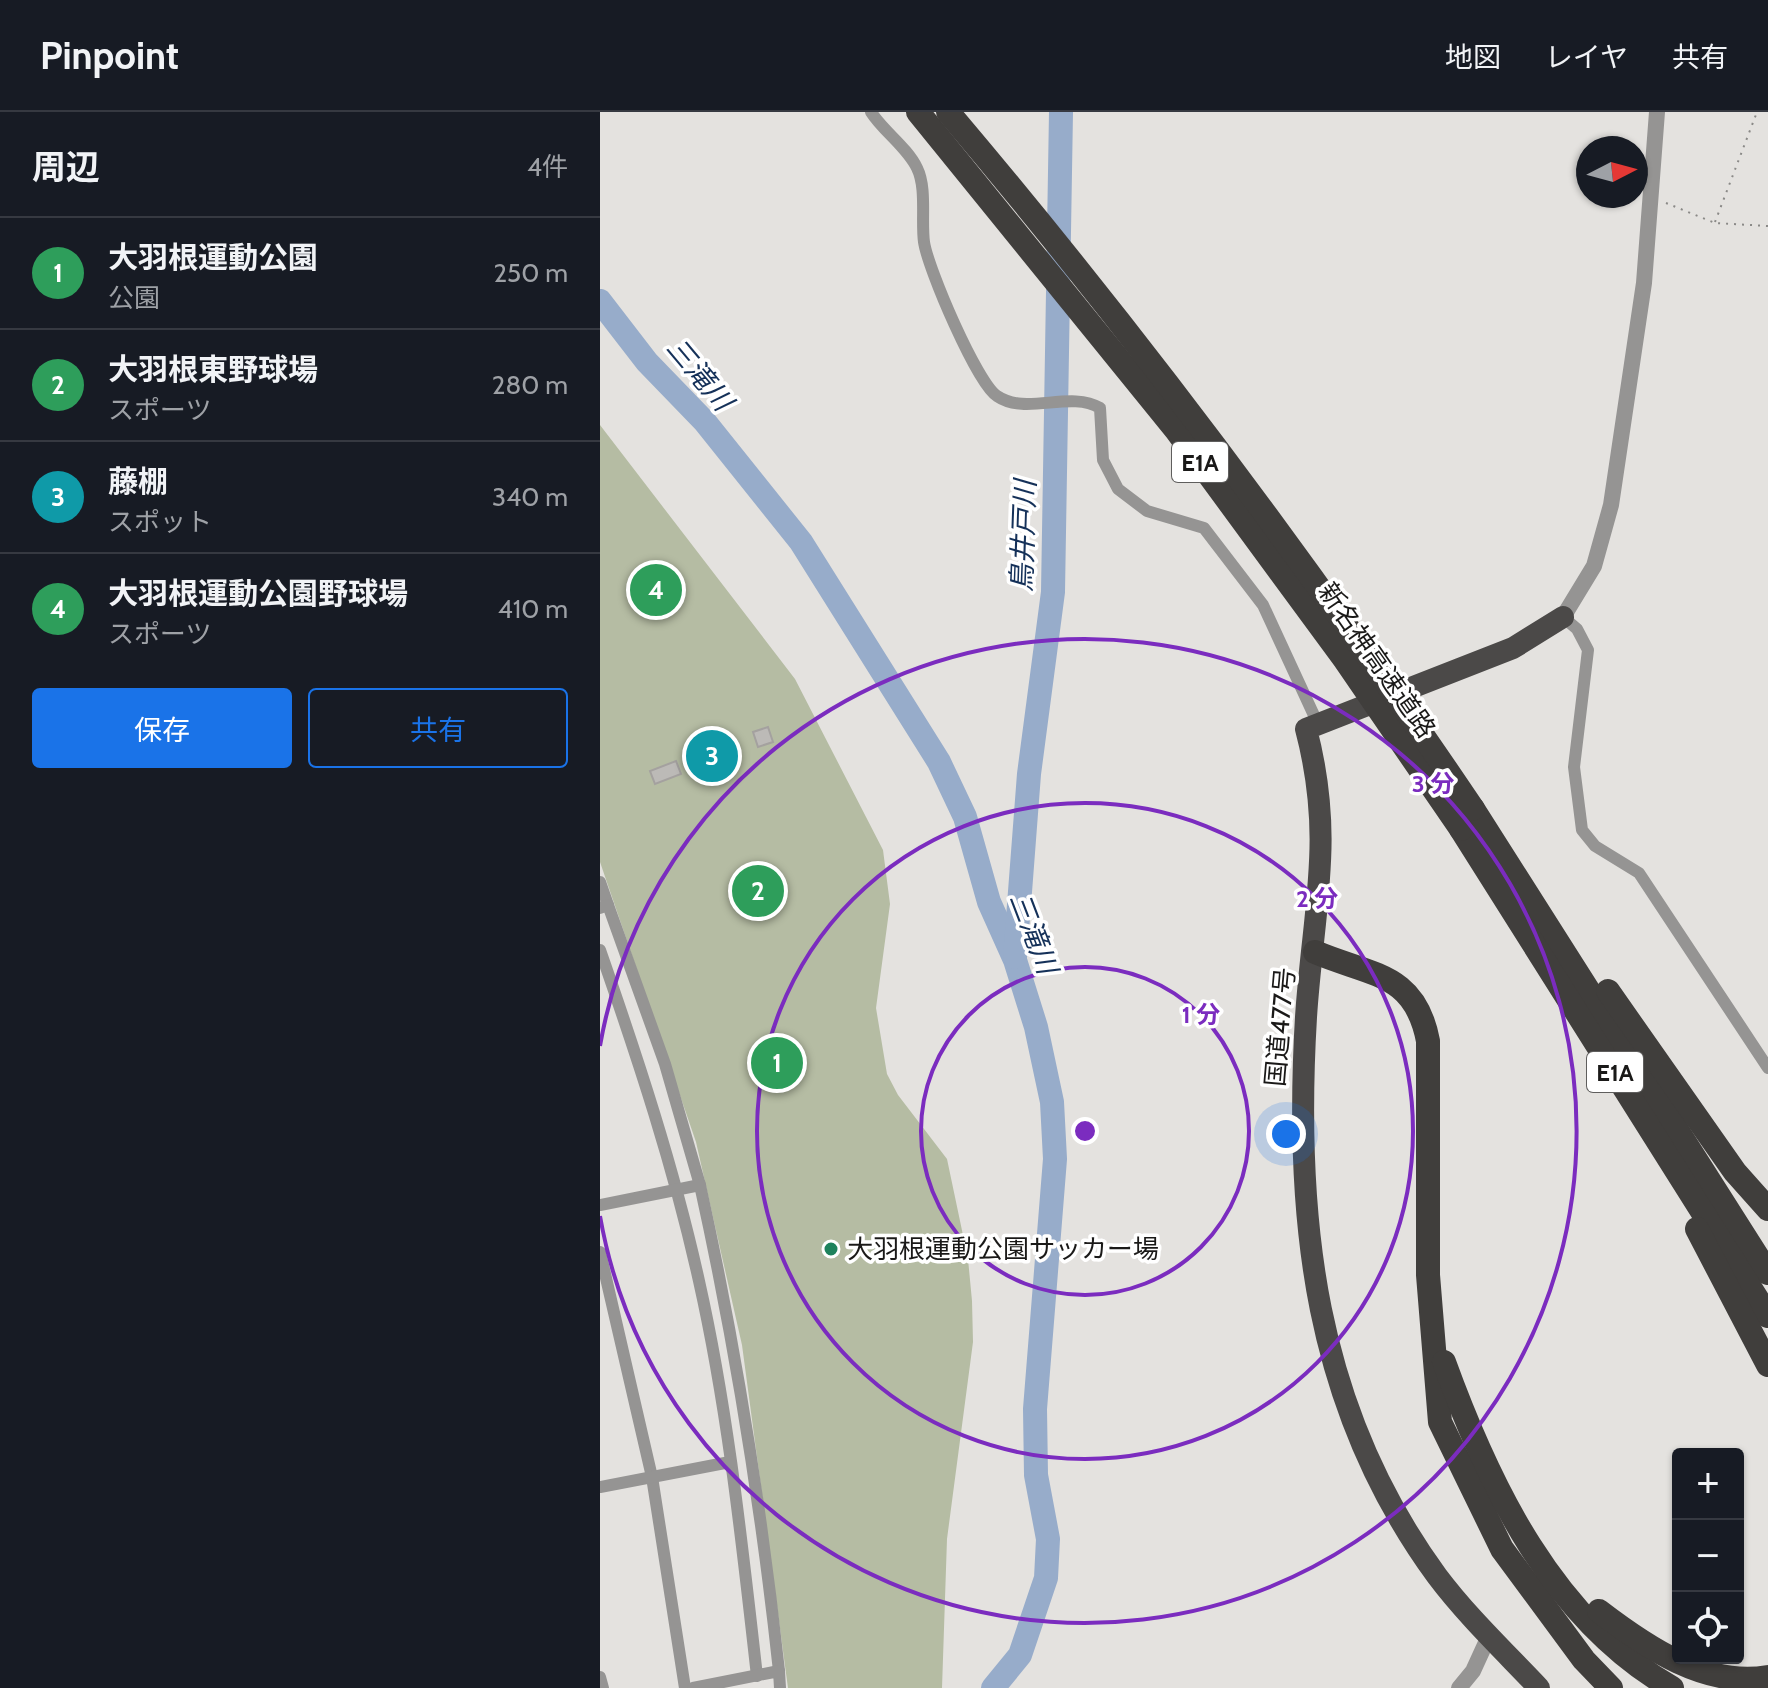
<!DOCTYPE html>
<html lang="ja">
<head>
<meta charset="utf-8">
<style>
  :root { --surface:#171b24; --page:#242831; --text:#f1f3f6; --muted:#9ea1a6; --line:#363941; --accent:#1a73e8 }
  body { margin:0; font-family:Cabin,"Noto Sans JP",sans-serif; background:var(--page); color:var(--text) }
  .controls { position:absolute; right:24px; bottom:24px; display:grid; overflow:hidden; border-radius:8px; box-shadow:0 2px 6px #0004 }
  .controls button { width:72px; height:72px; display:grid; place-items:center; padding:0; border:0; border-bottom:2px solid var(--line); background:var(--surface); color:var(--text); font:40px sans-serif }
  .compass { position:absolute; left:976px; top:24px; width:72px; height:72px; border-radius:50%; background:var(--surface); box-shadow:0 2px 6px #0004; rotate:84deg }
  .you { position:absolute; left:686px; top:1022px; width:28px; height:28px; margin:-20px; border:6px solid #fff; border-radius:50%; background:#1a73e8; box-shadow:0 0 0 12px #1a73e833 }
  .badge { display:grid; place-items:center; width:52px; height:52px; border-radius:50%; background:var(--accent); color:#fff; font-size:26px; font-weight:700 }
  .pin { position:absolute; translate:-50% -50%; border:4px solid #fff; box-shadow:0 2px 8px #0006 }
  .list { margin:0; padding:0; list-style:none }
  h2 { display:flex; justify-content:space-between; align-items:center; height:104px; margin:0; padding:0 32px; font-size:34px }
  h2 small { font-size:26px; font-weight:400; color:var(--muted) }
  .list li { display:grid; grid-template-columns:52px 1fr auto; gap:24px; align-items:center; box-sizing:border-box; height:112px; padding:0 32px; border-top:2px solid var(--line) }
  .list b { display:block; font-size:30px; white-space:nowrap }
  .list p { margin:0; font-size:26px; white-space:nowrap; color:var(--muted) }
  .list em { font-size:26px; font-style:normal; color:var(--muted) }
  .actions { display:flex; gap:16px; padding:24px 32px }
  .actions a { flex:1; padding:18px 0; border:2px solid var(--accent); border-radius:8px; text-align:center; font-size:28px; color:var(--accent) }
  .actions .main { background:var(--accent); color:#fff }
  .icon { flex:none; width:44px; height:44px; fill:none; stroke:currentColor; stroke-width:2; stroke-linecap:round; stroke-linejoin:round }
  .map { position:relative; flex:none; width:1168px; height:1576px; overflow:hidden }
  header { display:flex; align-items:center; gap:48px; box-sizing:border-box; height:112px; padding:0 40px; background:var(--surface); border-bottom:2px solid var(--line) }
  header strong { font-size:38px }
  nav { display:flex; gap:44px; margin-inline-start:auto; font-size:28px }
  main { display:flex }
  aside { flex:1; background:var(--surface) }
  .map>svg:first-child { display:block }
  .green { fill:#b5bca3 }
  .lines { fill:none; stroke-linecap:round; stroke-linejoin:round }
  .river { stroke:#97acca; stroke-width:24 }
  .building { fill:#bcbab7; stroke:#a4a19f; stroke-width:2 }
  .path { stroke:#8a8987; stroke-width:2; stroke-dasharray:2 6; stroke-linecap:butt }
  .minor { stroke:#959493; stroke-width:12 }
  .tertiary { stroke:#959493; stroke-width:16 }
  .trunk { stroke:#4b4948; stroke-width:22 }
  .motorway { stroke:#403e3c; stroke-width:24 }
  .motorway-bridge { stroke:#403e3c; stroke-width:24 }
  .ring { fill:none; stroke:#7b2cbf; stroke-width:4 }
  .poi-dot { fill:#1e825c; stroke:#fff; stroke-width:3 }
  .labels { text-anchor:middle; dominant-baseline:central; stroke-width:7; stroke-linejoin:round; paint-order:stroke }
  .shield { fill:#fff; stroke:#5f5e5d; stroke-width:2 }
  .shield-label { font-size:24px; font-weight:bold; fill:#1a1918 }
  .street-label { font-size:26px; fill:#1a1918; stroke:#fff }
  .poi-label { font-size:26px; fill:#1a1918; stroke:#fff; text-anchor:start }
  .water-label { font-size:28px; font-style:italic; fill:#153159; stroke:#fff }
  .centre { fill:#7b2cbf; stroke:#fff; stroke-width:4 }
  .ring-label { font-size:24px; text-anchor:middle; font-weight:bold; fill:#7b2cbf; stroke:#fff; stroke-width:7; stroke-linejoin:round; paint-order:stroke }
</style>
</head>
<body>
<header>
<strong>Pinpoint</strong>
<nav><a>地図</a><a>レイヤ</a><a>共有</a></nav>
</header>
<main>
<aside>
<h2>周辺<small>4件</small></h2>
<ul class="list">
<li><span class="badge" style="background:#2e9e5b">1</span><div><b>大羽根運動公園</b><p>公園</p></div><em>250 m</em></li>
<li><span class="badge" style="background:#2e9e5b">2</span><div><b>大羽根東野球場</b><p>スポーツ</p></div><em>280 m</em></li>
<li><span class="badge" style="background:#0f9aa8">3</span><div><b>藤棚</b><p>スポット</p></div><em>340 m</em></li>
<li><span class="badge" style="background:#2e9e5b">4</span><div><b>大羽根運動公園野球場</b><p>スポーツ</p></div><em>410 m</em></li>
</ul>
<div class="actions"><a class="main">保存</a><a>共有</a></div>
</aside>
<div class="map">
<svg width="1168" height="1576" viewBox="0 0 1168 1576">
  <rect width="100%" height="100%" fill="#e4e2df"/>
  <path class="green" d="M0 313 195 567 283 738 290 792 276 896 287 962 298 983 347 1047 368 1147 372 1189 373 1230 347 1427 342 1576H188L142 1233 96 1030 0 750Z"/>
  <g class="lines">
    <g class="river">
      <path d="M0 189 47 250 105 310 201 430 339 650 365 705 389 790 415 848 436 915 452 990 455 1047 435 1297 436 1363 448 1427 446 1466 420 1543 393 1576"/>
      <path d="M415 845 429 662 453 480 461 0"/>
    </g>
  </g>
  <g class="building">
    <path d="M168 615 173 630 158 635 153 620Z"/>
    <path d="M120 635 123 646 103 652 100 641Z"/>
    <path d="M76 649 81 662 55 672 50 659Z"/>
  </g>
  <g class="lines">
    <g class="path">
      <path d="M1066 91 1115 111 1168 114"/>
      <path d="M1115 110 1157 0"/>
    </g>
    <g class="minor">
      <path d="M271 0C283 19 307 35 317 56 327 76 321 108 324 130 328 157 377 271 397 284 426 304 470 278 500 296L503 348 518 377 547 399 604 416 663 493 718 612"/>
      <path d="M963 505 977 517 988 538 974 655 982 718 995 734 1039 761 1168 956"/>
      <path d="M0 770 8 793"/>
      <path d="M0 796 8 793 65 952 100 1073"/>
      <path d="M0 838C38 947 74 1056 99 1169 128 1298 142 1432 157 1564"/>
      <path d="M0 1093 100 1073C136 1236 161 1392 179 1559"/>
      <path d="M0 1140 52 1365 85 1576"/>
      <path d="M0 1375 130 1350"/>
      <path d="M0 1565 3 1576"/>
      <path d="M93 1576 179 1559 180 1576"/>
    </g>
    <g class="tertiary">
      <path d="M963 505 994 454 1011 393 1044 171 1057 0"/>
      <path d="M859 1576 873 1559 889 1524"/>
    </g>
    <path class="trunk" d="M939 1576C905 1540 867 1504 837 1464 714 1296 694 1107 706 905 713 797 735 727 706 617L913 536 963 505"/>
    <g class="motorway">
      <path d="M873 697 1168 1161"/>
      <path d="M861 717 1168 1204"/>
      <path d="M715 840C771 864 815 860 828 929V1163L840 1310 902 1437 984 1548 1011 1576"/>
      <path d="M1008 879 1135 1060 1168 1097"/>
      <path d="M1097 1117 1168 1253"/>
      <path d="M844 1250C889 1374 953 1508 1072 1576"/>
      <path d="M999 1499C1046 1535 1106 1576 1168 1565"/>
    </g>
    <g class="motorway-bridge">
      <path d="M318 0 576 318 745 548 861 717"/>
      <path d="M348 0C537 223 710 455 873 697"/>
    </g>
  </g>
  <g class="ring">
    <circle cx="485" cy="1019" r="164"/>
    <circle cx="485" cy="1019" r="328"/>
    <path d="M0 934A492 492 0 1 1 0 1104"/>
  </g>
  <circle class="poi-dot" cx="231" cy="1137" r="8"/>
  <g class="labels">
    <g class="shield">
      <rect x="572" y="330" width="56" height="40" rx="6"/>
      <rect x="987" y="940" width="56" height="40" rx="6"/>
    </g>
    <g class="shield-label">
      <text x="600" y="350">E1A</text>
      <text x="1015" y="960">E1A</text>
    </g>
    <g class="street-label">
      <text transform="translate(777 548) rotate(55)">新名神高速道路</text>
      <text transform="translate(680 915) rotate(-85)">国道477号</text>
    </g>
    <g class="poi-label">
      <text x="247" y="1137">大羽根運動公園サッカー場</text>
    </g>
    <g class="water-label">
      <text transform="translate(100 262) rotate(50)">三滝川</text>
      <text transform="translate(423 424) rotate(-88)">鳥井戸川</text>
      <text transform="translate(434 821) rotate(69)">三滝川</text>
    </g>
  </g>
  <circle cx="485" cy="1019" r="12" class="centre"/>
  <g class="ring-label">
    <text x="833" y="680">3 分</text>
    <text x="717" y="795">2 分</text>
    <text x="601" y="911">1 分</text>
  </g>
</svg>
<div class="controls">
<button>+</button>
<button>−</button>
<button><svg class="icon" aria-label="locate" viewBox="0 0 24 24"><circle cx="12" cy="12" r="6"/><path d="M12 2v4M12 18v4M2 12h4M18 12h4"/></svg></button>
</div>
<svg class="compass" viewBox="-18 -18 36 36"><path d="M0-13l5 13h-10z" fill="#e53935"/><path d="M0 13l5-13h-10z" fill="#9ea1a6"/></svg>
<div class="you"></div>
<div class="pin badge" style="left:177px;top:951px;background:#2e9e5b">1</div>
<div class="pin badge" style="left:158px;top:779px;background:#2e9e5b">2</div>
<div class="pin badge" style="left:112px;top:644px;background:#0f9aa8">3</div>
<div class="pin badge" style="left:56px;top:478px;background:#2e9e5b">4</div>
</div>
</main>
</body>
</html>
